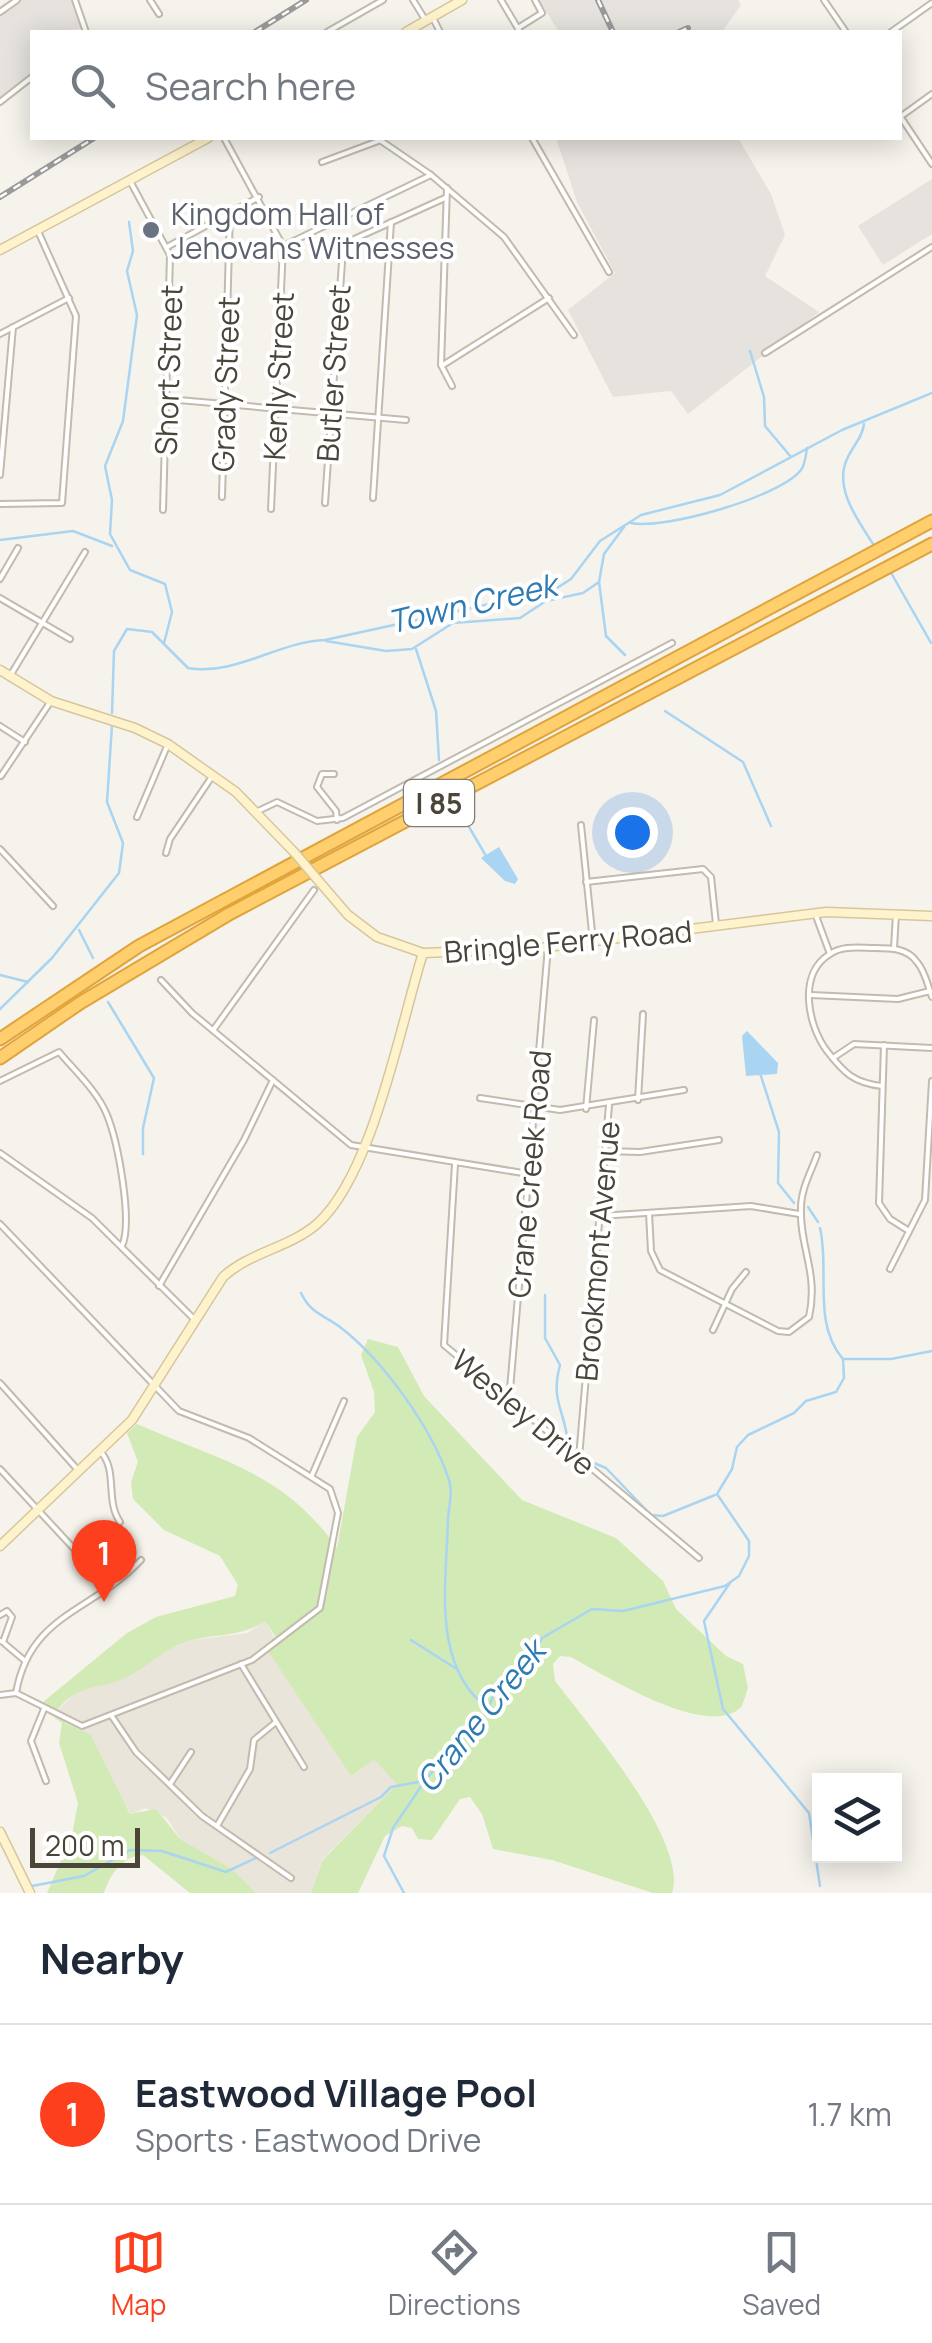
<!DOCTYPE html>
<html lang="en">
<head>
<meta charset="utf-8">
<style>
  :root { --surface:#fff; --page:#f6f6f7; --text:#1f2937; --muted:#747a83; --line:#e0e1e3; --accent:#fc3f1d }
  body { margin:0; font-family:Manrope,sans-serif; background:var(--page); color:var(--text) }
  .controls { position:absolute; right:30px; bottom:30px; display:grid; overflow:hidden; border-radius:0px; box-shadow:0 5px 25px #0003 }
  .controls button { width:90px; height:90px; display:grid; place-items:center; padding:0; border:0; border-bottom:2px solid var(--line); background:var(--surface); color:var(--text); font:50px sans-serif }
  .scale { position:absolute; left:30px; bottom:25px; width:110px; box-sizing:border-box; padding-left:10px; border:5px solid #4b4439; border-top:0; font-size:28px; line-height:35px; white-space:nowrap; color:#4b4439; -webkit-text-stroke:8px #fff; paint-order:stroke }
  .you { position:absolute; left:632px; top:832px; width:35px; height:35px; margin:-25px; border:8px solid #fff; border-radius:50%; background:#1a73e8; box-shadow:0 0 0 15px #1a73e833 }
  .badge { display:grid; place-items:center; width:65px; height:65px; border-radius:50%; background:var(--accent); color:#fff; font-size:32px; font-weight:700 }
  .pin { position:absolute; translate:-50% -82px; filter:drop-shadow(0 2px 5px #0008) }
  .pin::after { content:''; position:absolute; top:52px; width:35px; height:30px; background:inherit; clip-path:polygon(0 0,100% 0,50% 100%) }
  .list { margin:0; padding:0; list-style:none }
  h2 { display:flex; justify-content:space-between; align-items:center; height:130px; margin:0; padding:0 40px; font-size:42px }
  h2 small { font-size:32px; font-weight:400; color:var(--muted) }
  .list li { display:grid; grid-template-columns:65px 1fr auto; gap:30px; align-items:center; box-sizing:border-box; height:180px; padding:0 40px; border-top:2px solid var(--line) }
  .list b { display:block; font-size:38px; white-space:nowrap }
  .list p { margin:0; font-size:32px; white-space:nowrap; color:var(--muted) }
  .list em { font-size:32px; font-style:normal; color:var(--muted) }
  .icon { flex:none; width:55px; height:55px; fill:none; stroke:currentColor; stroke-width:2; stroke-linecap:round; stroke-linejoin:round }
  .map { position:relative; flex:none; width:932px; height:1893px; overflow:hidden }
  .search { position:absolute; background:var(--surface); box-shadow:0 5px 25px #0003; left:30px; right:30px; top:30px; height:110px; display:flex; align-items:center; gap:25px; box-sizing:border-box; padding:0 35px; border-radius:0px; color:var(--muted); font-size:38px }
  .sheet { height:310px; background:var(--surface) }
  nav { display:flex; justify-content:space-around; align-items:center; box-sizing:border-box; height:140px; border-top:2px solid var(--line); background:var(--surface); font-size:28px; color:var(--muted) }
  nav a { display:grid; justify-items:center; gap:5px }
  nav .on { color:var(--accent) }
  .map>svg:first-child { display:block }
  .residential { fill:#eae5da }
  .industrial { fill:#e6e2dd }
  .green { fill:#d2eab5 }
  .water { fill:#a9d4f2 }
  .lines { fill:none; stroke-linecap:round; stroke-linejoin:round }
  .stream { stroke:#a9d4f2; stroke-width:2.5 }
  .street-casing { stroke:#c2bbae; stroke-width:8 }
  .secondary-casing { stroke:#d6c79b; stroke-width:11 }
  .highway-casing { stroke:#e0a43c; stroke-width:15 }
  .street { stroke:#fff; stroke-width:4 }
  .secondary { stroke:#fff3cd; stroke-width:8 }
  .highway { stroke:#ffcf6e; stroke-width:11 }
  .rail-casing { stroke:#9a9a9a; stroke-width:6 }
  .rail { stroke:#fff; stroke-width:2.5; stroke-dasharray:8; stroke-linecap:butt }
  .secondary-bridge-casing { stroke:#d6c79b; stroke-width:11; stroke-linecap:butt }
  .secondary-bridge { stroke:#fff3cd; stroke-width:8 }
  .worship-dot { fill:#6b7280; stroke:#fff; stroke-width:4 }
  .labels { text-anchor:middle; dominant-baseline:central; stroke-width:8; stroke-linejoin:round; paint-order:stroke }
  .shield { fill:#fff; stroke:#817c74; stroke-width:2.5 }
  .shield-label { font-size:28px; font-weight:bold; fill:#4b4439 }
  .worship-label { font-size:30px; fill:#5b616d; stroke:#fff; text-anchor:start }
  .street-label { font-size:30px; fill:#4b4439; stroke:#fff }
  .water-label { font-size:32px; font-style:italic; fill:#2e7ab2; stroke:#fff }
</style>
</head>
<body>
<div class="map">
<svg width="932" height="1893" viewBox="0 0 932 1893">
  <rect width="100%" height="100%" fill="#f6f3ec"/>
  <path class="residential" d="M265 1621 351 1776 374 1760 397 1784 322 1860 311 1893H256L232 1869 180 1839 167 1818 146 1808 131 1814 81 1729 64 1722 57 1711 75 1693 93 1683 129 1676 169 1649 191 1640 248 1633Z"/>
  <g class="industrial">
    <path d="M22 0H72L82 29 32 32V74L0 99V16Z"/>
    <path d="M539 0H738L741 5 722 32H559Z"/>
    <path d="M556 138H738L771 194 785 235 765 276 819 312 688 414 671 391 613 397 568 310 615 273 577 202Z"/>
    <path d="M932 179V234L883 265 858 226Z"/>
  </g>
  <path class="green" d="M368 1339 398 1347 424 1396 522 1500 616 1538 663 1581 676 1609 726 1656 743 1664 748 1688 742 1706C711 1742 604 1675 571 1657L560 1656 553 1664 555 1681C588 1724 689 1842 672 1893H653L552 1860 493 1849 482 1814 470 1797 460 1799 432 1840 418 1839 412 1828 402 1826 385 1836 358 1893H311L322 1861 397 1784 374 1760 351 1776 266 1648 277 1639 265 1621C243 1637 218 1633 192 1640 168 1646 152 1663 131 1675 104 1690 77 1682 57 1711L64 1722 91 1735 130 1814 156 1809 180 1839 232 1869 256 1893H190L143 1855C122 1856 110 1875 104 1893H47L72 1835 78 1803 59 1743 62 1723 48 1713 43 1702 127 1633 156 1617 235 1596 238 1585 220 1556 164 1530 133 1499 131 1482 138 1462 127 1433 137 1424C218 1460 283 1471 337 1548L357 1437 375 1412 374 1392 361 1355Z"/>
  <g class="water">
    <path d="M499 847 518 879 515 884 505 881 481 858Z"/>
    <path d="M747 1031 778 1063 777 1074 746 1076 742 1036Z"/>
  </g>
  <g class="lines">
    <g class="stream">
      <path d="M129 222 133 251 127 271 137 315 123 421 105 466 112 500 110 534 130 570 165 584 172 612 164 643"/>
      <path d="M750 351 764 397 765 426 791 457"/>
      <path d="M864 424C862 439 853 445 847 459 833 489 860 523 875 547"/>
      <path d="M631 523C664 530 780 497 801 470 805 465 806 455 807 448"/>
      <path d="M624 527 604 554 599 582 606 636 625 655"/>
      <path d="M0 540 73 531 112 546"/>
      <path d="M890 571 931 643"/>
      <path d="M326 641 386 651 412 649 453 623 520 618 546 601 583 593 599 582"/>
      <path d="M416 649 436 711 439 760"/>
      <path d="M665 711 743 762 771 826"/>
      <path d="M112 713 114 651 127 629 152 632 188 668C236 676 277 642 325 640L554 590 571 579 600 541 641 515 720 495 842 430 932 393"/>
      <path d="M462 815 486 856"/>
      <path d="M79 930 93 958"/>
      <path d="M0 975 28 982"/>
      <path d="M108 1002 154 1078 143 1128V1154"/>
      <path d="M0 1009 52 958 119 873 123 843 107 802 112 725"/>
      <path d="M760 1073 779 1132 778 1183 794 1203"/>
      <path d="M808 1207 818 1222"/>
      <path d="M820 1228C830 1270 812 1324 843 1359"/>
      <path d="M301 1293C311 1314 324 1315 340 1327 383 1360 432 1428 449 1480 453 1493 449 1505 448 1518 447 1580 430 1667 489 1709"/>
      <path d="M545 1295V1338L560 1365C550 1402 565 1409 568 1444"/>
      <path d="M584 1459 606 1468 651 1515 663 1516 715 1495"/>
      <path d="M730 1583 704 1621 723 1709 809 1813 820 1886"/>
      <path d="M411 1640 455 1668"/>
      <path d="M270 1853 381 1797 391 1787 424 1781"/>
      <path d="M32 1886 84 1876 130 1850 162 1851 226 1872 258 1857"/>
      <path d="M404 1893 384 1856 393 1828 426 1779 485 1715 498 1685 527 1666 542 1638 592 1609 623 1611 725 1586 739 1576 749 1556V1541L717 1494 732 1469 737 1447 748 1435 794 1413 806 1401 836 1392 844 1378 843 1359H891L932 1351"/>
    </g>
    <g class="street-casing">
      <g id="street">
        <path d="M75 0 86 32"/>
        <path d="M150 0 159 14"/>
        <path d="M413 0 426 21"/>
        <path d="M501 0 520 32"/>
        <path d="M824 0 846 32"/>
        <path d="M0 12 17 0"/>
        <path d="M433 18 440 32"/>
        <path d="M518 28 542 13 535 0"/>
        <path d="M327 32 383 0"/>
        <path d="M891 32 932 3"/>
        <path d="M0 102 32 77"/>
        <path d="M900 116 932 164"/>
        <path d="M900 117 932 94"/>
        <path d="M224 138 283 246 271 509"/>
        <path d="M377 138 431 175 504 237 574 335"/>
        <path d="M532 138 609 272"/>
        <path d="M322 162 381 140"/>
        <path d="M130 181 170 255 163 510"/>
        <path d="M447 188 441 365 452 386"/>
        <path d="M283 246 431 175"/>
        <path d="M167 247 259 197"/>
        <path d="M0 334 69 298"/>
        <path d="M765 353 932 247"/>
        <path d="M443 365 549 298"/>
        <path d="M167 399 406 420"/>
        <path d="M0 475 13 327"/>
        <path d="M222 497 230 211"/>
        <path d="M373 498 391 222"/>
        <path d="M325 503 343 248 352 240 445 198"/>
        <path d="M0 504 62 503 76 316 37 229"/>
        <path d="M0 579 18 548"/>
        <path d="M0 598 70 639"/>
        <path d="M10 676 85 552"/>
        <path d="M0 726 25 742"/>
        <path d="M334 774H322L317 787 336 811 337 820"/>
        <path d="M1 776 51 701"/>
        <path d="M258 811 277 802 317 821 343 818 672 643"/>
        <path d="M137 817 168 744"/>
        <path d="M581 825 593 942"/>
        <path d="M0 849 53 906"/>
        <path d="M166 853 170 839 213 775"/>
        <path d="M586 882 703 869 711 877 716 924"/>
        <path d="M816 916 830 954"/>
        <path d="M894 948 896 914"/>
        <path d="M161 980 192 1013 351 1145 529 1174"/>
        <path d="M811 995 898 999 930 991"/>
        <path d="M214 1029 314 890"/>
        <path d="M884 1045 879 1203 890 1219 909 1231"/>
        <path d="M833 1058 854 1044 932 1048"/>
        <path d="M0 1081 59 1052C75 1071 98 1092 107 1115 118 1142 133 1222 122 1246"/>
        <path d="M882 1086C854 1083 844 1073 827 1051 808 1026 797 974 830 954 843 945 860 948 875 948 891 948 907 948 917 962 925 971 928 986 932 997"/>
        <path d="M480 1098 560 1110 684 1090"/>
        <path d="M638 1100 643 1014"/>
        <path d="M586 1109 594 1020"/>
        <path d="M605 1151 640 1152 719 1140"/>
        <path d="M0 1153 92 1218 193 1318"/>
        <path d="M455 1164 444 1345 699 1558"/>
        <path d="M649 1213 651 1251 660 1270 778 1331 789 1332 809 1317C819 1273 799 1246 801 1208 801 1189 811 1172 817 1155"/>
        <path d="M600 1216 751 1206 799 1214"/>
        <path d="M0 1224 179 1411 249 1438 330 1489 338 1513 320 1608 252 1660 82 1726 16 1693 0 1695"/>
        <path d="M890 1269 925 1200 932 1081"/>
        <path d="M159 1286 244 1140 273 1080"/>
        <path d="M713 1330 732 1289 746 1272"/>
        <path d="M0 1383 77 1469"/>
        <path d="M509 1401 548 947"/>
        <path d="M101 1452C118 1472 105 1500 120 1522"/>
        <path d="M579 1458 609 1105"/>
        <path d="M0 1469 77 1552"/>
        <path d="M312 1475 344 1401"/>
        <path d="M0 1615 7 1611 12 1617 3 1642 0 1641"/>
        <path d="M5 1644 24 1660"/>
        <path d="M241 1664 304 1767"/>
        <path d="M16 1693C30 1613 93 1612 141 1560"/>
        <path d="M44 1709 31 1741 46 1781"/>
        <path d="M111 1715 136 1752 202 1816 291 1878"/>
        <path d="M170 1784 191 1752"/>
        <path d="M217 1826 250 1769 254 1740 276 1722"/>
      </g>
    </g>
    <g class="secondary-casing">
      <g id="secondary">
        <path d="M406 32 462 0"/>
        <path d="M0 250 208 138"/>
        <path d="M0 670 51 701 135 728 168 744 236 792 294 852"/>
        <path d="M317 879 348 915 377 937 423 953 532 949 826 912 932 916"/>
        <path d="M0 1546 132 1420 223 1277C250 1252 289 1248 317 1224 373 1174 400 1026 423 953"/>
        <path d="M0 1832 30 1893"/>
      </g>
    </g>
    <g class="highway-casing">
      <g id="highway">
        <path d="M0 1039 139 946 932 521"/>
        <path d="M0 1058 80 1003 229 914 932 544"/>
      </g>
    </g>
    <use href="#street" class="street"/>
    <use href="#secondary" class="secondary"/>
    <use href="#highway" class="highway"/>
    <g class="rail-casing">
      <g id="rail">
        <path d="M598 0 613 32"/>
        <path d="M255 32 306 0"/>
        <path d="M679 32 688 28"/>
        <path d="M0 197 94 138"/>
      </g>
    </g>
    <use href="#rail" class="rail"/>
    <g class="secondary-bridge-casing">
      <path id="secondary-bridge" d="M294 852 317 879"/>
    </g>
    <use href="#secondary-bridge" class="secondary-bridge"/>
  </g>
  <circle class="worship-dot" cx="151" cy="230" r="10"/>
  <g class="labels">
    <rect class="shield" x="404" y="780" width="70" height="46" rx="8"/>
    <g class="shield-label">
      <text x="439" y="803">I 85</text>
    </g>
    <g class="worship-label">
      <text x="171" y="213">Kingdom Hall of<tspan x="171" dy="34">Jehovahs Witnesses</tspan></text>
    </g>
    <g class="street-label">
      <text transform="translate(168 370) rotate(-88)">Short Street</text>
      <text transform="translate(333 373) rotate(-86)">Butler Street</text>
      <text transform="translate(278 376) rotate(-87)">Kenly Street</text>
      <text transform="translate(225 384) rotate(-88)">Grady Street</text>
      <text transform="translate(568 941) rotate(-5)">Bringle Ferry Road</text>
      <text transform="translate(529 1174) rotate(-85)">Crane Creek Road</text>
      <text transform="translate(597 1251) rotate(-85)">Brookmont Avenue</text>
      <text transform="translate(524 1412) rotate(40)">Wesley Drive</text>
    </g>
    <g class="water-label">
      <text transform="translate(472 603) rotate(-13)">Town Creek</text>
      <text transform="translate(480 1716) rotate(-51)">Crane Creek</text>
    </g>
  </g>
</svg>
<div class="controls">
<button><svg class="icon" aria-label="layers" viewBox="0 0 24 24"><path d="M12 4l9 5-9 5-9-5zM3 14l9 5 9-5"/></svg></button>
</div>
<div class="scale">200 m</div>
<div class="you"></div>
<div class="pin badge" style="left:104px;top:1602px">1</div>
<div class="search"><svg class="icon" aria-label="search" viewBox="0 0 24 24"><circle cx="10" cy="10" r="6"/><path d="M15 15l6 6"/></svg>Search here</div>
</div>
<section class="sheet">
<h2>Nearby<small></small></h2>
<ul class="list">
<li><span class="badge">1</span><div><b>Eastwood Village Pool</b><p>Sports · Eastwood Drive</p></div><em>1.7 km</em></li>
</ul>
</section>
<nav>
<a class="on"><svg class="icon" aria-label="map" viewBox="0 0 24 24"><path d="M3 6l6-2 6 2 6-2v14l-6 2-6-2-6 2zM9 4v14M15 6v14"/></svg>Map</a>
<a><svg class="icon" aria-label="directions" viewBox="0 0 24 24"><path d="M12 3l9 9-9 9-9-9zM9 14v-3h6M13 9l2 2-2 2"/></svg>Directions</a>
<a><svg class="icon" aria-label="saved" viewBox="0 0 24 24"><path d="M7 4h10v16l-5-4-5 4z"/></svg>Saved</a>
</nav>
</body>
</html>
